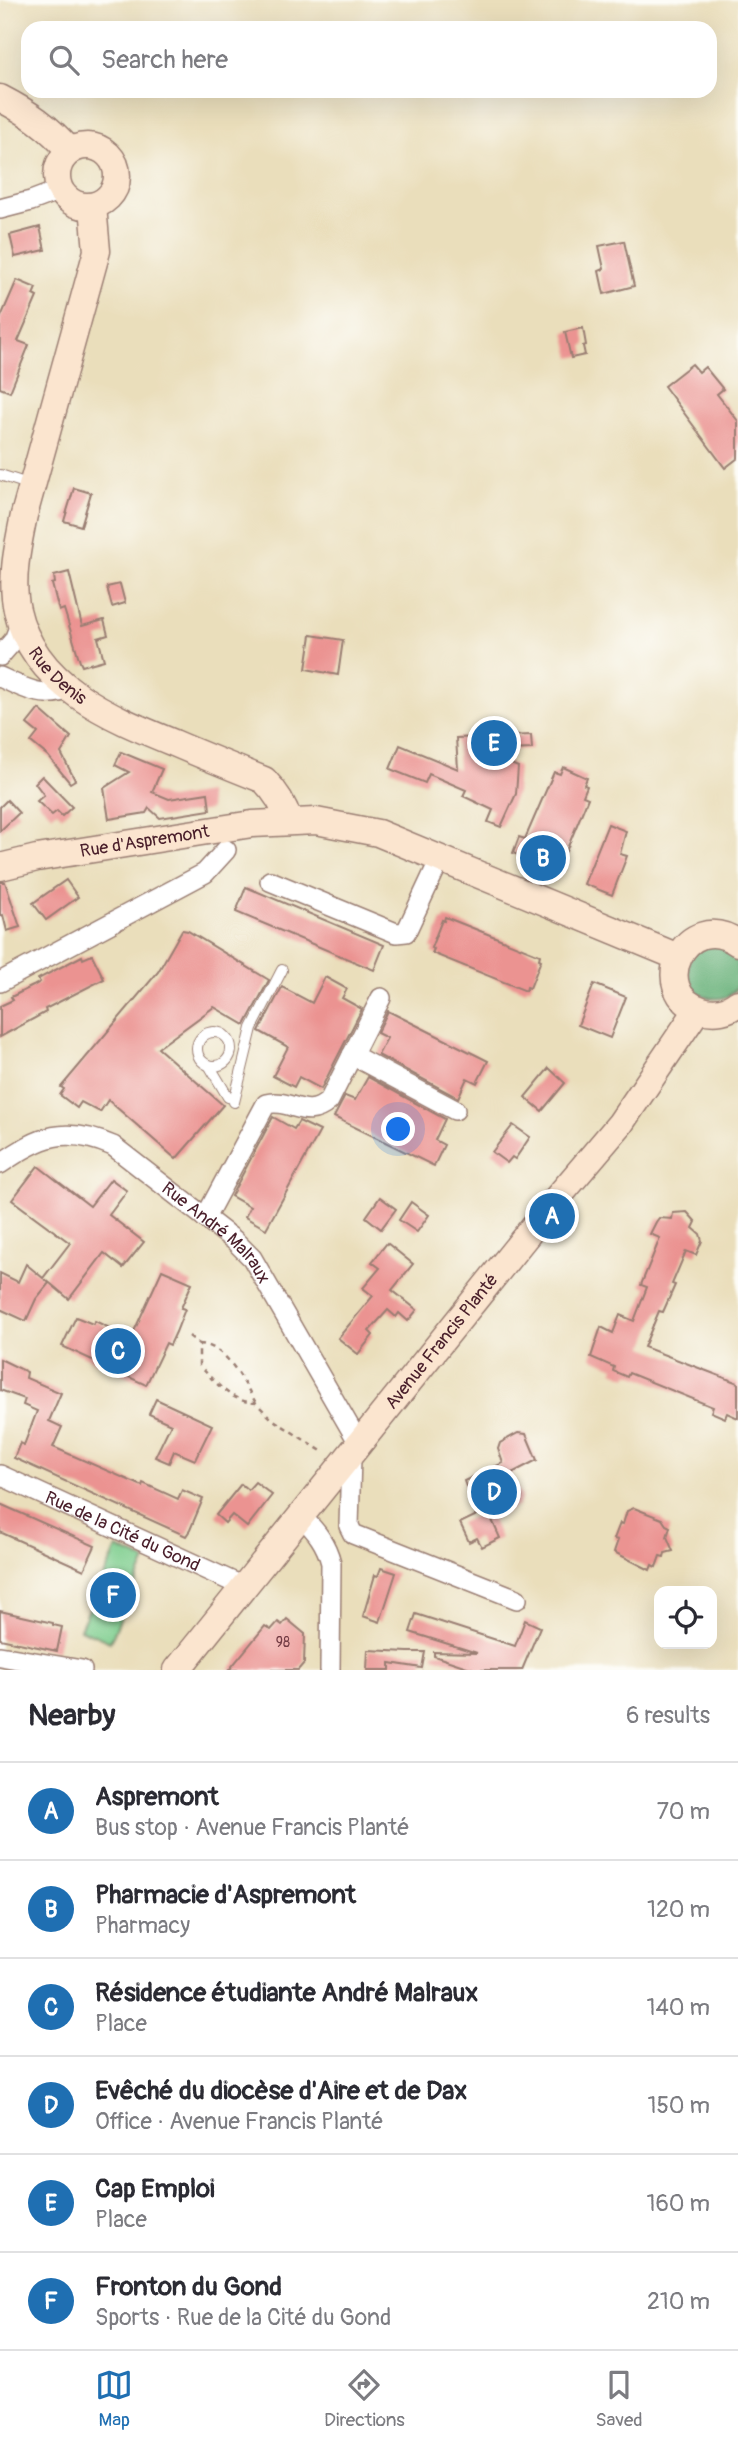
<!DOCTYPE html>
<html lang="en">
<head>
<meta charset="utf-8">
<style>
  :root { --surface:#fff; --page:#f2f2f3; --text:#2b2b33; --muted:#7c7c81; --line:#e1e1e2; --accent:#1f6fb2 }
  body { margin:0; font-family:Pangolin,sans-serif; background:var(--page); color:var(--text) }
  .controls { position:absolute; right:21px; bottom:21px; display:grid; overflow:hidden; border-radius:14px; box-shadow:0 7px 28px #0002 }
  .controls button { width:63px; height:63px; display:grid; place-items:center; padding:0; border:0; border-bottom:2px solid var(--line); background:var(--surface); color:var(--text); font:35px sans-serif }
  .you { position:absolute; left:399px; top:1130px; width:24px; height:24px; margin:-18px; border:5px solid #fff; border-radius:50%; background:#1a73e8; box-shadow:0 0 0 10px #1a73e833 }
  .badge { display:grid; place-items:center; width:46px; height:46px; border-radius:50%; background:var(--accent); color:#fff; font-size:23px; font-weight:700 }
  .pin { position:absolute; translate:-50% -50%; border:4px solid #fff; box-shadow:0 2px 7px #0006 }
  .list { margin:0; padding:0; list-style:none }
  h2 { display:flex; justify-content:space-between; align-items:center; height:91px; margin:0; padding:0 28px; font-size:30px }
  h2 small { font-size:23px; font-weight:400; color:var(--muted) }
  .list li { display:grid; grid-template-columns:46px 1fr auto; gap:21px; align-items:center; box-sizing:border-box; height:98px; padding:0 28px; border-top:2px solid var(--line) }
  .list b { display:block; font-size:26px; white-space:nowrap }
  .list p { margin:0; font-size:23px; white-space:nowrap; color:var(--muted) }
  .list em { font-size:23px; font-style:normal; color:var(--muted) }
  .icon { flex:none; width:38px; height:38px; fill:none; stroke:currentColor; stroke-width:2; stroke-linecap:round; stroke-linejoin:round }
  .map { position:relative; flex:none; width:738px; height:1670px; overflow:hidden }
  .search { position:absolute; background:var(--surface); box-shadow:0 7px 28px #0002; left:21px; right:21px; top:21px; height:77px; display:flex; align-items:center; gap:18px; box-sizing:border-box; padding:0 24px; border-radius:21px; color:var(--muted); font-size:26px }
  .sheet { height:679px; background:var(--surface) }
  nav { display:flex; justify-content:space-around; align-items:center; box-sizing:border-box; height:98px; border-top:2px solid var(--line); background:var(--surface); font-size:19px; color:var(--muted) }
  nav a { display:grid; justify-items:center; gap:4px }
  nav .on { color:var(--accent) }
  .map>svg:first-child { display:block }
  .green { fill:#7dcd8d; stroke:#64765c; stroke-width:2 }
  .forest { fill:#66b078; stroke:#586852; stroke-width:2 }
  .building { fill:#eb9391 }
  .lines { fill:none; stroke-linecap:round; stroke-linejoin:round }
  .lane-casing { stroke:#9a7e73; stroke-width:12 }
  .street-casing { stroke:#9a7e73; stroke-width:22 }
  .secondary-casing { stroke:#9a7e73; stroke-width:29 }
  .path { stroke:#9a7e73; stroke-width:2.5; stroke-dasharray:5 5; stroke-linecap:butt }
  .lane { stroke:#fff; stroke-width:10 }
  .street { stroke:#fff; stroke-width:19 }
  .secondary { stroke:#fbe5cf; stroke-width:26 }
  .labels { text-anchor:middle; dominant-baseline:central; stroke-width:5; stroke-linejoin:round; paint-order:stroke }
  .number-label { font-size:14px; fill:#723c44 }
  .street-label { font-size:18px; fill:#4a1f2b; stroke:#fdfcf7 }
</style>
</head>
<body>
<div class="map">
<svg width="738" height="1670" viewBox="0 0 738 1670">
  <rect width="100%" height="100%" fill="#fdfcf7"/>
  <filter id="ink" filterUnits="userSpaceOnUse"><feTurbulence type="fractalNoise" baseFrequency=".0143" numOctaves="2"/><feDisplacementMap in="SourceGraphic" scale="14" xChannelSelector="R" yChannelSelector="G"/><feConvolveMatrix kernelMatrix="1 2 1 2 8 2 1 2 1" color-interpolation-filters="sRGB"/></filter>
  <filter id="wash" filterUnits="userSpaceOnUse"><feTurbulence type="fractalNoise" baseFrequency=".00686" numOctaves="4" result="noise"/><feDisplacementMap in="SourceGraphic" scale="28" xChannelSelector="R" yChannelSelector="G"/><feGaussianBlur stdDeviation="1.57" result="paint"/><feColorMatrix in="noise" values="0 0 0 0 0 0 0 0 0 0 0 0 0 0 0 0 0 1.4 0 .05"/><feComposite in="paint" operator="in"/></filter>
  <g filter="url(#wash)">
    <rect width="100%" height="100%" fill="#eadebb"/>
    <path class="green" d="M117 1548 146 1561 110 1642 80 1629Z"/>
    <path class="forest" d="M714 941 738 953C738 963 738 979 737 987 724 1011 677 997 691 955Z"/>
    <g id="blocks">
      <g class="building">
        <path d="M40 227 45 250 15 257 10 235Z"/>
        <path d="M624 241 634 286 604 294 599 271 604 269 599 246Z"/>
        <path d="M17 280 36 288 33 295 37 297 18 341 29 345 10 392 0 388V319Z"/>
        <path d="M583 328 586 345 583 346 585 355 571 358 565 332Z"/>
        <path d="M692 364 699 372 705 367 723 389 717 394 738 421V458L725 468 664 386Z"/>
        <path d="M74 488 91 493 81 526 64 521Z"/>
        <path d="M69 572 82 626 104 620 108 635 98 638 104 660 82 666 80 662 64 609 59 611 52 584 55 583 54 576Z"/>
        <path d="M120 584 125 603 112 607 107 587Z"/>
        <path d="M311 635 343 640 338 675 306 669Z"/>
        <path d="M39 709 71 737 61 753 75 780 70 783 48 756 31 742 38 733 27 724Z"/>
        <path d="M531 735 532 749 481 751 518 767 516 794 501 827 488 822 493 810 463 796 466 790 429 774 425 783 390 769 400 745 458 769 456 738Z"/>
        <path d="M121 752 162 769 152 792 169 799 208 793 210 810 160 818 149 808 146 813 109 819 104 788 129 772 115 765Z"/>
        <path d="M563 767 587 778 584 785 587 786 583 796 588 798 560 866 554 864 552 869 513 853 519 837 525 839 554 772 560 774Z"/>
        <path d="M42 776 72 807 62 816 57 811 52 815 37 801 44 795 35 783Z"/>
        <path d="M7 800 19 813 0 831V807Z"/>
        <path d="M608 824 626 831 620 854 627 856 612 895 584 884Z"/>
        <path d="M66 880 78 897 46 920 33 903Z"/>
        <path d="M0 882H5L20 927 7 931 3 915 0 916Z"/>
        <path d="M246 887 384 945 374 970 236 912Z"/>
        <path d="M445 917 540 955 539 959 541 960 530 988 527 987 526 991 432 953 434 949 431 948 442 920 444 921Z"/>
        <path d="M182 930 188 931 269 980 245 1025 214 1007 158 1048 223 1105 176 1159 108 1100 100 1112 81 1102 77 1108 60 1095 64 1089 61 1087 158 972Z"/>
        <path d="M92 955 104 979 45 1009 46 1012 0 1037V1006L13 1000 11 997 33 986 40 982 38 979 82 956 83 959Z"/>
        <path d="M325 977 347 989 342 998 362 1009 321 1089 299 1077 294 1087 273 1076 288 1047 259 1031 282 987 312 1003Z"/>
        <path d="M594 984 626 997 610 1038 578 1025Z"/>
        <path d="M388 1011 488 1061 477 1083 467 1078 458 1098 378 1055 387 1038 377 1033Z"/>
        <path d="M549 1068 565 1083 542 1111 525 1097Z"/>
        <path d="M368 1077 445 1119 435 1140 444 1145 434 1166 334 1117 345 1096 355 1100Z"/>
        <path d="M273 1117 294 1129 299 1121 320 1131 266 1229 245 1217 250 1207 231 1196Z"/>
        <path d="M513 1125 530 1137 515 1159 512 1157 507 1163 492 1152Z"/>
        <path d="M38 1166 90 1206 111 1179 127 1191 109 1215 144 1242 123 1268 104 1253 69 1299 45 1279 49 1283 36 1299 26 1321 0 1309V1273L18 1282 26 1264 43 1278 70 1243 12 1200Z"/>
        <path d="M380 1197 396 1209 381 1229 366 1217Z"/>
        <path d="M411 1202 429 1215 417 1232 399 1220Z"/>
        <path d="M687 1212 696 1222 693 1228 700 1234 702 1241 696 1255 686 1251 672 1284 675 1285 663 1312 659 1311 644 1347 738 1383V1418L727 1413 725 1418 711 1412 713 1407 629 1373 627 1377 613 1371 614 1367 591 1357 601 1327 613 1333 620 1315 634 1321 647 1287 641 1285 660 1238 650 1234 656 1222 659 1218 672 1219 673 1213Z"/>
        <path d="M387 1243 413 1264 392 1290 417 1310 408 1321 399 1313 396 1317 388 1310 369 1331 373 1335 358 1354 338 1338 373 1296 363 1288 380 1268 372 1262Z"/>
        <path d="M162 1270 192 1283 181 1308 185 1309 176 1332 170 1345 166 1343 146 1385 62 1346 76 1317 93 1324 95 1321 131 1338Z"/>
        <path d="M0 1359 27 1372 26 1378 61 1393 49 1421 62 1427 53 1447 142 1486 143 1483 178 1499 182 1490 203 1499 190 1530 186 1536 14 1458 20 1443 24 1445 37 1411 23 1405 25 1399 0 1390Z"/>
        <path d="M156 1399 212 1425 195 1460 174 1451 169 1463 155 1457 171 1424 149 1414Z"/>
        <path d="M518 1433 526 1434 537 1460 510 1474 522 1497 518 1506 492 1520 500 1538 482 1547 477 1538 469 1542 460 1523 477 1515 464 1481 503 1463 498 1449 500 1443Z"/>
        <path d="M255 1482 272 1495 247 1527 232 1515 225 1523 216 1515 241 1484 248 1490Z"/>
        <path d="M0 1504 95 1546 84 1570 0 1532Z"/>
        <path d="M634 1508 662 1519 666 1525 670 1527 667 1537 673 1551 665 1553 664 1557 660 1556 656 1567 652 1565 650 1570 614 1552 618 1540 614 1539 620 1523 623 1524 627 1511Z"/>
        <path d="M381 1568 396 1573 380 1622 363 1616 375 1575 378 1576Z"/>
        <path d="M0 1611 53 1623V1625L62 1627 57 1651 0 1639Z"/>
        <path d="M416 1614 515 1646 525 1620 540 1627 522 1670H476L434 1656V1652L477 1653 410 1632Z"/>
        <path d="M287 1619 305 1634 304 1663 298 1670H229L265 1626 271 1630 278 1622 282 1625Z"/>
        <path d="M368 1650 408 1652H425L422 1668 390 1663V1670H367Z"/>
      </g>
    </g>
  </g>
  <g filter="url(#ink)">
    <use href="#blocks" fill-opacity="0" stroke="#9a7e73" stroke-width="2"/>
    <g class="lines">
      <g class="lane-casing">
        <g id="lane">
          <path d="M0 475 31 485"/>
          <circle cx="214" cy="1049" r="17"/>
          <path d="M209 1065 228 1097 234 1098"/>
          <path d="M234 1102 252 1028 282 970"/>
        </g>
      </g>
      <g class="street-casing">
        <g id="street">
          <path d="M0 209 31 201 60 190"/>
          <path d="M0 656 14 640 21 622"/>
          <path d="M0 677C21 687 45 700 68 689"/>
          <path d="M270 881 396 933 406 932 441 857"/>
          <path d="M0 982 205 873 226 850"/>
          <path d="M352 1055 455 1110"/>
          <path id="s1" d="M0 1164C40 1136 65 1125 113 1146L234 1240 252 1258 360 1445"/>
          <path d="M205 1218 266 1104C292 1098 305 1122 329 1101L381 998"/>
          <path d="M351 1457 349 1526 353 1534 517 1599"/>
          <path id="s2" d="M0 1475 244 1587"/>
          <path d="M302 1517C316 1531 326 1543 331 1563L330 1670"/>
          <path d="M0 1656 82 1670"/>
        </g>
      </g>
      <g class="secondary-casing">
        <g id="secondary">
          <path d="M0 98C29 113 48 126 70 151"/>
          <circle cx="87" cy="176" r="30"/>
          <path id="s3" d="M93 206 97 251 24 515C18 545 10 580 17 610 34 686 110 717 174 743 204 756 234 768 264 780 276 792 284 805 289 821"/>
          <path id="s4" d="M0 867 37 858 252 824 316 821 378 833 678 957"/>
          <path d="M738 943C685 906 646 993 702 1010 715 1014 728 1011 738 1003"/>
          <path id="s5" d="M177 1670 547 1210 620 1124 698 1009"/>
        </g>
      </g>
      <g class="path">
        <path d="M189 1336 199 1344V1365C216 1383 231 1402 256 1403L272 1419 323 1452"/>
        <path d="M199 1344C227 1345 243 1382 256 1403"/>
      </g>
      <use href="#lane" class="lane"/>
      <use href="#street" class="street"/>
      <use href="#secondary" class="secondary"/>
    </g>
  </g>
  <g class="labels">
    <g class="number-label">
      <text x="283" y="1642">98</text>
    </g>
    <g class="street-label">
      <text stroke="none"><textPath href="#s3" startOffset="494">Rue Denis</textPath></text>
      <text stroke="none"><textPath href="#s4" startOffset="147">Rue d'Aspremont</textPath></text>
      <text stroke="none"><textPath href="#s1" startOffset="257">Rue André Malraux</textPath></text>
      <text stroke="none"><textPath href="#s5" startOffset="422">Avenue Francis Planté</textPath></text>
      <text stroke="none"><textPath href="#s2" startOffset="135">Rue de la Cité du Gond</textPath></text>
    </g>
  </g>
</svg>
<div class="controls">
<button><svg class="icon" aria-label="locate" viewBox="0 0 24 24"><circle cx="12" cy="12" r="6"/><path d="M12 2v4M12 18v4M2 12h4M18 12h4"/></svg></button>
</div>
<div class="you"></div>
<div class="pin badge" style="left:552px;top:1216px">A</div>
<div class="pin badge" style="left:543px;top:858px">B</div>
<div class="pin badge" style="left:118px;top:1351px">C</div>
<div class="pin badge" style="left:494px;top:1492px">D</div>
<div class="pin badge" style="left:494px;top:743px">E</div>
<div class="pin badge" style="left:113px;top:1595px">F</div>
<div class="search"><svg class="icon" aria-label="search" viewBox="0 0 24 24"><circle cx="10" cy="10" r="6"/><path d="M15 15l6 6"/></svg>Search here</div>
</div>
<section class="sheet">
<h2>Nearby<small>6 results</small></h2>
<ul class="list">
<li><span class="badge">A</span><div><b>Aspremont</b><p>Bus stop · Avenue Francis Planté</p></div><em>70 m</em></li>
<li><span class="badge">B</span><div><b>Pharmacie d'Aspremont</b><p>Pharmacy</p></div><em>120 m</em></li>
<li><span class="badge">C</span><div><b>Résidence étudiante André Malraux</b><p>Place</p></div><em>140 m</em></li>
<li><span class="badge">D</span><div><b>Evêché du diocèse d'Aire et de Dax</b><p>Office · Avenue Francis Planté</p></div><em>150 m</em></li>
<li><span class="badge">E</span><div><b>Cap Emploi</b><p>Place</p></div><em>160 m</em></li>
<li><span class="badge">F</span><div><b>Fronton du Gond</b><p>Sports · Rue de la Cité du Gond</p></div><em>210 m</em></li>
</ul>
</section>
<nav>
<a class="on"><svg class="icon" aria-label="map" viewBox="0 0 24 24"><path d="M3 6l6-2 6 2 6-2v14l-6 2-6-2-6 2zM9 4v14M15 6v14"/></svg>Map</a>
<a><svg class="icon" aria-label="directions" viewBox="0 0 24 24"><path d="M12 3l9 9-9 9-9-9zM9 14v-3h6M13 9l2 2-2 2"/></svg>Directions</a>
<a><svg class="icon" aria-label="saved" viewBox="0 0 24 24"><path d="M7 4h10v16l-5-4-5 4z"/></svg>Saved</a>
</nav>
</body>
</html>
